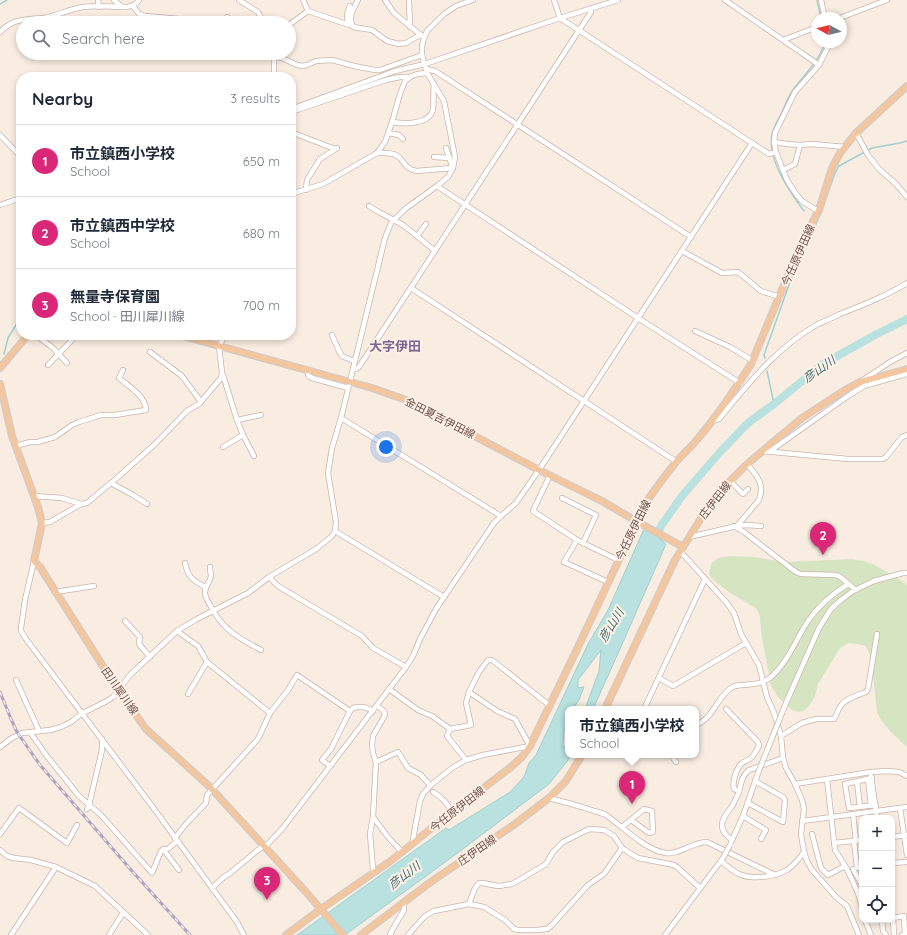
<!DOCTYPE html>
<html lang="en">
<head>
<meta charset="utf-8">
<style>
  :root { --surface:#fff; --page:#f2f2f3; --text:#1f2937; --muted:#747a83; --line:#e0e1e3; --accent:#db2777 }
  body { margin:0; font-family:Quicksand,"Noto Sans JP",sans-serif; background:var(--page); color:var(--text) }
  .controls { position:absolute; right:12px; bottom:12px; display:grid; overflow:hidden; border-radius:8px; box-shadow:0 2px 6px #0003 }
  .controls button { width:36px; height:36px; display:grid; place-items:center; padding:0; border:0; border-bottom:1px solid var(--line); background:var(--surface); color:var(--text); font:20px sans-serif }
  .compass { position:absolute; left:811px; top:12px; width:36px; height:36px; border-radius:50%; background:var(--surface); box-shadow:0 2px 6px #0003; rotate:278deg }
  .you { position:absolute; left:386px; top:447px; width:14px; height:14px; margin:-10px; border:3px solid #fff; border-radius:50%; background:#1a73e8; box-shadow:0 0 0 6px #1a73e833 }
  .badge { display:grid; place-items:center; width:26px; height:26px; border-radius:50%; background:var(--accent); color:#fff; font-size:13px; font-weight:700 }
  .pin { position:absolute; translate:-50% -33px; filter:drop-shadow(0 1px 2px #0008) }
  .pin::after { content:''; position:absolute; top:21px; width:14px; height:12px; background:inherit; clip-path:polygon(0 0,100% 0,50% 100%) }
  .popup { position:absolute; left:565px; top:706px; width:134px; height:52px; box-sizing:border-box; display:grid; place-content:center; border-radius:8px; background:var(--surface); filter:drop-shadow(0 1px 3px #0005); font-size:13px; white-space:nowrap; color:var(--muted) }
  .popup b { font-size:15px; color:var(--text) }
  .popup::after { content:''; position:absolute; left:50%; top:100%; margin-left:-8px; border:8px solid transparent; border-top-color:var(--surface) }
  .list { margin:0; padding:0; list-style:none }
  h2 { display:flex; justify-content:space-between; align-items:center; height:52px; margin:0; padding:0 16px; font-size:17px }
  h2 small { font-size:13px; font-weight:400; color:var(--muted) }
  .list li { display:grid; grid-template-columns:26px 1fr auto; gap:12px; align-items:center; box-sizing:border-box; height:72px; padding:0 16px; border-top:1px solid var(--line) }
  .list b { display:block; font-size:15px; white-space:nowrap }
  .list p { margin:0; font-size:13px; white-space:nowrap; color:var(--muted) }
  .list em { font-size:13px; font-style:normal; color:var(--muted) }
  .icon { flex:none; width:22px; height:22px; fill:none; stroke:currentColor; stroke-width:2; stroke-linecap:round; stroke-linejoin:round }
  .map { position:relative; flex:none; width:907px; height:935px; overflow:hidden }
  .search { position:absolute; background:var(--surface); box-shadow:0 2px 6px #0003; left:16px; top:16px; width:280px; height:44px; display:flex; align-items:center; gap:10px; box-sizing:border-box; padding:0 14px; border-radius:22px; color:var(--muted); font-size:15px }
  .panel { position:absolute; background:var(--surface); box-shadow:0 2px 6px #0003; left:16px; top:72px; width:280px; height:268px; border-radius:16px }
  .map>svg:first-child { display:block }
  .green { fill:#d5e5c1 }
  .water { fill:#b8e1e0; stroke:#9fd1d1 }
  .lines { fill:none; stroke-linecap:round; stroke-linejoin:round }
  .stream { stroke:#9fd1d1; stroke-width:1.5 }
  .river { stroke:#b8e1e0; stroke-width:8 }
  .minor-casing { stroke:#cbb5ac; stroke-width:6 }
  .major-casing { stroke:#d4cbc9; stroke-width:8 }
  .minor { stroke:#fff; stroke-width:4.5 }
  .major { stroke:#f3c69e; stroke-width:5.5 }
  .rail-casing { stroke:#ada2c1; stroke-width:3 }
  .rail { stroke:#fdf0e6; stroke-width:1.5; stroke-dasharray:4.5; stroke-linecap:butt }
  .minor-bridge-casing { stroke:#cbb5ac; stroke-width:6; stroke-linecap:butt }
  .minor-bridge { stroke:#fff; stroke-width:4.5 }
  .labels { text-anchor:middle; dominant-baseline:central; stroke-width:4; stroke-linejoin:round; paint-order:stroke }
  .street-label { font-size:11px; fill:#6e514a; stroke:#fdf0e6 }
  .water-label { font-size:12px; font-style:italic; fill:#407272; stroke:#fdf0e6 }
  .quarter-label { font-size:13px; font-weight:bold; fill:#7c6691; stroke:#fdf0e6 }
</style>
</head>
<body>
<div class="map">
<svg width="907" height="935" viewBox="0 0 907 935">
  <rect width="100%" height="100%" fill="#f9ece1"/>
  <path class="green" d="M730 556 753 557 785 562 852 559 864 561 875 565 905 583 907 586V747C896 737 883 726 877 712L871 657 866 646 858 644 849 643 840 648 818 684 815 696 809 706 806 709 803 711 799 712 792 710 778 697 771 686 761 632 760 617 757 609 729 592 712 579 709 574 711 564 718 558Z"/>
  <path class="water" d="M644 529 655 535 666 544 620 649 593 709H585L599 671 601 650 578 680V688L584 687 579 700 573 709H568V719L564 730 563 743 562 748 568 745V755H571L568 760 549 784 459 852 345 935H297L446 828 449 830 510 792 524 777 529 763 536 755 588 644 608 610Z"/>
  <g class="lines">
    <g class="stream">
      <path d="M817 0 821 18"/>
      <path d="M0 4 7 0"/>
      <path d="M804 211C789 191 767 159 772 134 774 126 779 119 782 112 786 104 789 94 795 87 806 73 820 60 825 42"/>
      <path d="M4 354 8 338 21 317"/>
      <path d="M765 358 764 355 795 268 814 229 821 212 835 173 839 166 872 148 900 143 907 141"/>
      <path d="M767 371 774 404"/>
    </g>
    <path class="river" d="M655 540 661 526 682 496 721 451 748 423 774 404 823 364 875 335 907 319"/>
    <g class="minor-casing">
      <g id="minor">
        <path d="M98 0 99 7"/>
        <path d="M114 0 122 7"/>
        <path d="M239 0 258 12 264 23"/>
        <path d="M303 0 308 11"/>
        <path d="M358 0C353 9 348 17 353 27L372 30 387 41 399 44 406 43 420 35"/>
        <path d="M385 0 394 13 422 36"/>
        <path d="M409 0 410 27"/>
        <path d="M554 0 560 18 769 154 776 152"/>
        <path d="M725 0 819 65"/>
        <path d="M821 0 825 18"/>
        <path d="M133 6 139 14 145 16 180 19 194 23"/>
        <path d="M350 6C347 13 345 19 350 25"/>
        <path d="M227 17 236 23"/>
        <path d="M840 18 887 0"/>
        <path d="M289 25 308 11 349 25"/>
        <path d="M0 32C14 18 25 20 43 18 57 16 69 9 83 7 97 5 112 7 126 7 132 6 136 5 139 0"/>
        <path d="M783 40 817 27"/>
        <path d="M232 53 234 54 252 53"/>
        <path d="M255 53 282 58 297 65 303 66 307 65 316 61 332 60 354 66 375 70H380L422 55"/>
        <path d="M274 53V77"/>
        <path d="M426 69 435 71 691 237"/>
        <path d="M291 109 395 71 425 64 560 18 618 0"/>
        <path d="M291 112 386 80 400 77H410"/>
        <path d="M392 122C404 124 430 125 433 109 434 101 433 92 434 84"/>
        <path d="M291 132 335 149"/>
        <path d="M388 133 399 135 403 139"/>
        <path d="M856 133 868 155 879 169 896 184 907 197"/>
        <path d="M0 135 21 157"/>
        <path d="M774 142 787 144 800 145 795 164 783 170"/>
        <path d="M800 145 812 144 845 147"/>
        <path d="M446 148 452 166"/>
        <path d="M377 153C382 153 391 152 396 155 405 160 403 168 416 171L453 168"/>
        <path d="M434 157 450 158"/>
        <path d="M437 186 638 318 740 383"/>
        <path d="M306 190 307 180 320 159 337 148"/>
        <path d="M291 194 323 184 377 153 385 142 392 122 400 94 405 81 410 77 417 74 427 73"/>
        <path d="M0 205 21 198"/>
        <path d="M369 206 377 211 403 225 417 236"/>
        <path d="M818 211 802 201 796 194 787 180 783 170 776 152 774 142 775 133 795 92 819 65 829 45V42"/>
        <path d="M426 224 417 236 435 251"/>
        <path d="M682 251 722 273 738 272 761 291 780 297"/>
        <path d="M411 288 584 401 677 462"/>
        <path d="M695 331 730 347 753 361"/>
        <path d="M36 335 53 348 67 363"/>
        <path d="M332 335 339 351 342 356 354 361"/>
        <path d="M150 352 182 376 201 402"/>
        <path d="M48 365 72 340"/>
        <path d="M353 369H356L359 367 591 12 589 9"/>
        <path d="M308 370C307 375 308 376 312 378L348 388"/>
        <path d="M863 380 890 362 907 353"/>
        <path d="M341 418 501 516"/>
        <path d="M237 420 261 415"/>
        <path d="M712 421 719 419C748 384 777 347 818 324 825 321 833 318 840 314 863 305 886 296 907 283"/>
        <path d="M243 435 254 456"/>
        <path d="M16 446 30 442H38L55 437 72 425 79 422 101 415H115L146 410C146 397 129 386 119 378L123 370"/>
        <path d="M223 447 243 435 237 420 223 375"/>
        <path d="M762 451 848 459H883L886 457 902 437 907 435"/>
        <path d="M769 452 845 398 864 386 907 374"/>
        <path d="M550 475 533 511 577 540 618 560"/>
        <path d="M730 481 743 494 748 489"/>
        <path d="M111 483 133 495 147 504"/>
        <path d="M34 496 62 498 81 504"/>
        <path d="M562 498 596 515 583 543"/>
        <path d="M42 523 50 522 81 504 87 503 118 477 154 445 187 411 199 404 221 378 222 373 219 346 225 335"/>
        <path d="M734 526 744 532 796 572 801 574 835 575 839 576 856 590"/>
        <path d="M737 526 759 500C765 484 757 476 747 464"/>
        <path d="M335 531 444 597"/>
        <path d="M689 537 737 526 746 525 761 526"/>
        <path d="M577 540 564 562 608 582"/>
        <path d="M680 551 727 603 734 613 741 634 759 665 767 697 774 713 781 736 783 758 786 768 795 784 802 800 804 809 801 834 804 852 807 861 812 870 836 897 847 906 859 935"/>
        <path d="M34 561 25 600 21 628V631L26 639 152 806 237 922 244 935"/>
        <path d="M185 563C188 578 193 580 205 587"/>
        <path d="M210 567C210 570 211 574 211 576 210 583 204 586 205 594 206 598 208 602 210 605 222 629 238 638 261 650"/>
        <path d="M269 577 278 586 362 636 373 648 406 667"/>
        <path d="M55 592 94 586"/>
        <path d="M125 621 140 637 139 644 150 657"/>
        <path d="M177 631 198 646 207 662 270 713"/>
        <path d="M659 678 673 686 746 643"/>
        <path d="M16 680 39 731"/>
        <path d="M389 689 418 710 432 716 450 729 471 725 466 703 469 692 479 672 488 660H492L549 705"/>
        <path d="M188 694 207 662"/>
        <path d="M786 703 819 628 831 609 841 600 853 591 874 581 903 573H907"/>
        <path d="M644 709 705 579"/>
        <path d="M726 709 758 742 759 746C757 749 755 754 752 757 749 760 745 761 741 764 736 770 732 782 734 789L739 791"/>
        <path d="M696 725C713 719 717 697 731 688 734 686 739 685 743 685 753 684 763 684 771 677 788 662 796 639 808 621 819 605 832 594 848 584"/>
        <path d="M450 729 447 736 466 760"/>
        <path d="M30 732 46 755 79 796 101 815 152 873 161 851 169 848 177 841"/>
        <path d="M781 736 802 723 816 719H834C837 715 837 711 840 707 844 699 858 695 866 692L868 689 877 634"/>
        <path d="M0 747 12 738 22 733 50 730 61 727 71 722 81 714 107 701 113 697 131 674 177 631 197 619 248 593 269 577 316 549 331 537 335 531 336 522 328 473 332 448 341 418 353 369 385 238 391 223 405 209 437 186 448 177 453 168 455 157 444 101 427 73 422 55V46L424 38 427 31 444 14 456 6 473 0"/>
        <path d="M671 755 676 762"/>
        <path d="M376 762 398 752 408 768 421 775 430 785"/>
        <path d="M330 766 322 760 331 749 350 711 353 708C360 706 367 707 373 711"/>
        <path d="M871 776 877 818"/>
        <path d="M872 778 845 784 849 808 876 805"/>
        <path d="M827 779 835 850 847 869 858 893 862 907"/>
        <path d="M868 779 871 806"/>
        <path d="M857 782 860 807"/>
        <path d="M795 784 871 772 887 771 899 772 907 776"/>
        <path d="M433 792C443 798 446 802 452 812"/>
        <path d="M549 798C564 802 580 806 594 811 598 812 602 813 606 815 623 827 645 850 666 853 680 855 692 842 707 842L775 875"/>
        <path d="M748 803 783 822 785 800 783 797 755 781"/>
        <path d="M900 808 907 855"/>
        <path d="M87 809 89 805 102 750V739"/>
        <path d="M853 814 856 841"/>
        <path d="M743 816 766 830 761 839"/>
        <path d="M373 817 388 837 402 852"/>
        <path d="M802 821 907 807"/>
        <path d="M622 827 644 809 652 811 653 832 649 833 631 820"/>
        <path d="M0 834 19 808 67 843 77 825"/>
        <path d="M812 834 821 868 828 875 845 866"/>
        <path d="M892 837 906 835"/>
        <path d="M175 838 185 825 206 803 207 795 258 739 270 713 288 690 297 675 350 711"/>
        <path d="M732 840C727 836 722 832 722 825 722 819 726 814 730 809 734 804 736 798 739 792 741 784 742 775 749 770L783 758"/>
        <path d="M854 841 857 868"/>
        <path d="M731 842 743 816 758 773"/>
        <path d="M413 843V839L420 801 423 794 431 785 452 768 466 760 483 755 530 746 515 719 497 711 469 692"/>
        <path d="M834 843 862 840"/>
        <path d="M265 847 282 829 406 667 413 656 420 639 436 609 494 523 501 516 516 503 539 470 752 143"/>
        <path d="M622 848 633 855 638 858 674 865 678 868 700 888"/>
        <path d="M163 849 179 870"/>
        <path d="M0 850 7 856 14 858 31 860 56 867 95 886 148 935"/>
        <path d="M721 861C726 865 732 871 739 874 751 880 775 877 787 870 794 865 799 859 804 852"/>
        <path d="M892 863 907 862"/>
        <path d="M853 869 862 885"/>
        <path d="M374 873 373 869 370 834 373 817 376 762 373 753 372 745 373 736 385 715C385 710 380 708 377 706"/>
        <path d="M212 888 224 877 229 874 264 845"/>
        <path d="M892 918 904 916 905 935H902"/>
        <path d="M893 918 894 935"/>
        <path d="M865 920 871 935"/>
        <path d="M882 920 883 931 886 935"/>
        <path d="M11 935 56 867"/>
        <path d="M109 935 123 913"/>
        <path d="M391 935 390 934 404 910V902"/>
        <path d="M408 935 425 916 434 911 469 904 484 907 505 920 514 929 518 930H537L547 929 551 926 588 885 604 874 622 848 614 836 604 830 589 829 563 842 553 852 546 864 521 879 512 884 499 886 492 885 483 883H479L475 888 469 904"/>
        <path d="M665 935 723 858"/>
      </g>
    </g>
    <g class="major-casing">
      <g id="major">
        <path d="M179 335 372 388 406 400 539 470 602 501 636 521 683 547"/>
        <path d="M0 368 28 335"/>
        <path d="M0 384 12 436 38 507 42 523 34 561 40 567 118 690 146 729 210 787 306 892 343 935"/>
        <path d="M605 709 675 560 708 507 723 488 745 466 773 442 802 418 845 390 860 382 907 369"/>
        <path d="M286 935 321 909 392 860 443 819 511 767 522 757 530 746 578 647 645 504C654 490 665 476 676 462 682 455 689 449 695 442 716 418 734 391 751 364L802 242 819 210 832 168 840 153 856 133 907 86"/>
        <path d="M361 935 428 884 515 824 549 798 566 781 582 755"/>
      </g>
    </g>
    <use href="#minor" class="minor"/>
    <use href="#major" class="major"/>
    <g class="rail-casing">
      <path id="rail" d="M0 692 11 719 17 732 40 765 132 871 190 935"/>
    </g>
    <use href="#rail" class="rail"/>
    <g class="minor-bridge-casing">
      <g id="minor-bridge">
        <path d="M758 773 786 703"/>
        <path d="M723 858 730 845"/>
      </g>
    </g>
    <use href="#minor-bridge" class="minor-bridge"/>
  </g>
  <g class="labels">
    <g class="street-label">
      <text transform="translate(798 255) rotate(-66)">今任原伊田線</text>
      <text transform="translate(440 418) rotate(27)">金田夏吉伊田線</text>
      <text transform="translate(715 500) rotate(-52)">庄伊田線</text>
      <text transform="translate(633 530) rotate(-64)">今任原伊田線</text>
      <text transform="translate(120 691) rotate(55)">田川犀川線</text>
      <text transform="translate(457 809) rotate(-38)">今任原伊田線</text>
      <text transform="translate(477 850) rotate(-35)">庄伊田線</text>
    </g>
    <g class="water-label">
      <text transform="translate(819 369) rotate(-35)">彦山川</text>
      <text transform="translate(611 625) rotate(-58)">彦山川</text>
      <text transform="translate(404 875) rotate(-37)">彦山川</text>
    </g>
    <g class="quarter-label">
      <text x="395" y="346">大字伊田</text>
    </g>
  </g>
</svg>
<div class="controls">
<button>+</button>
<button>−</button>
<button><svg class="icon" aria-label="locate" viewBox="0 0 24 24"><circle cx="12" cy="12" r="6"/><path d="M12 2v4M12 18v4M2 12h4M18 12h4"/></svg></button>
</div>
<svg class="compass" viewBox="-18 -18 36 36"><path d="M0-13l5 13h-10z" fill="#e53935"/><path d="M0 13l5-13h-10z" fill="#747a83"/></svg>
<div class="you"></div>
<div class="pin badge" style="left:632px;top:804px">1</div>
<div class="popup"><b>市立鎮西小学校</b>School</div>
<div class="pin badge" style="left:823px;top:555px">2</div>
<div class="pin badge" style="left:267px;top:900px">3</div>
<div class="search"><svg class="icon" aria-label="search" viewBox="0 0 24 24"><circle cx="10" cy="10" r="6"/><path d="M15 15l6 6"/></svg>Search here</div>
<section class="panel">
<h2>Nearby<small>3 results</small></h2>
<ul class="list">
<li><span class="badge">1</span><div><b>市立鎮西小学校</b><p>School</p></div><em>650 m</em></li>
<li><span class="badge">2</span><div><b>市立鎮西中学校</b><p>School</p></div><em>680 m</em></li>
<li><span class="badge">3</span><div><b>無量寺保育園</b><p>School · 田川犀川線</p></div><em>700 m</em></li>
</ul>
</section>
</div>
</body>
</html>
